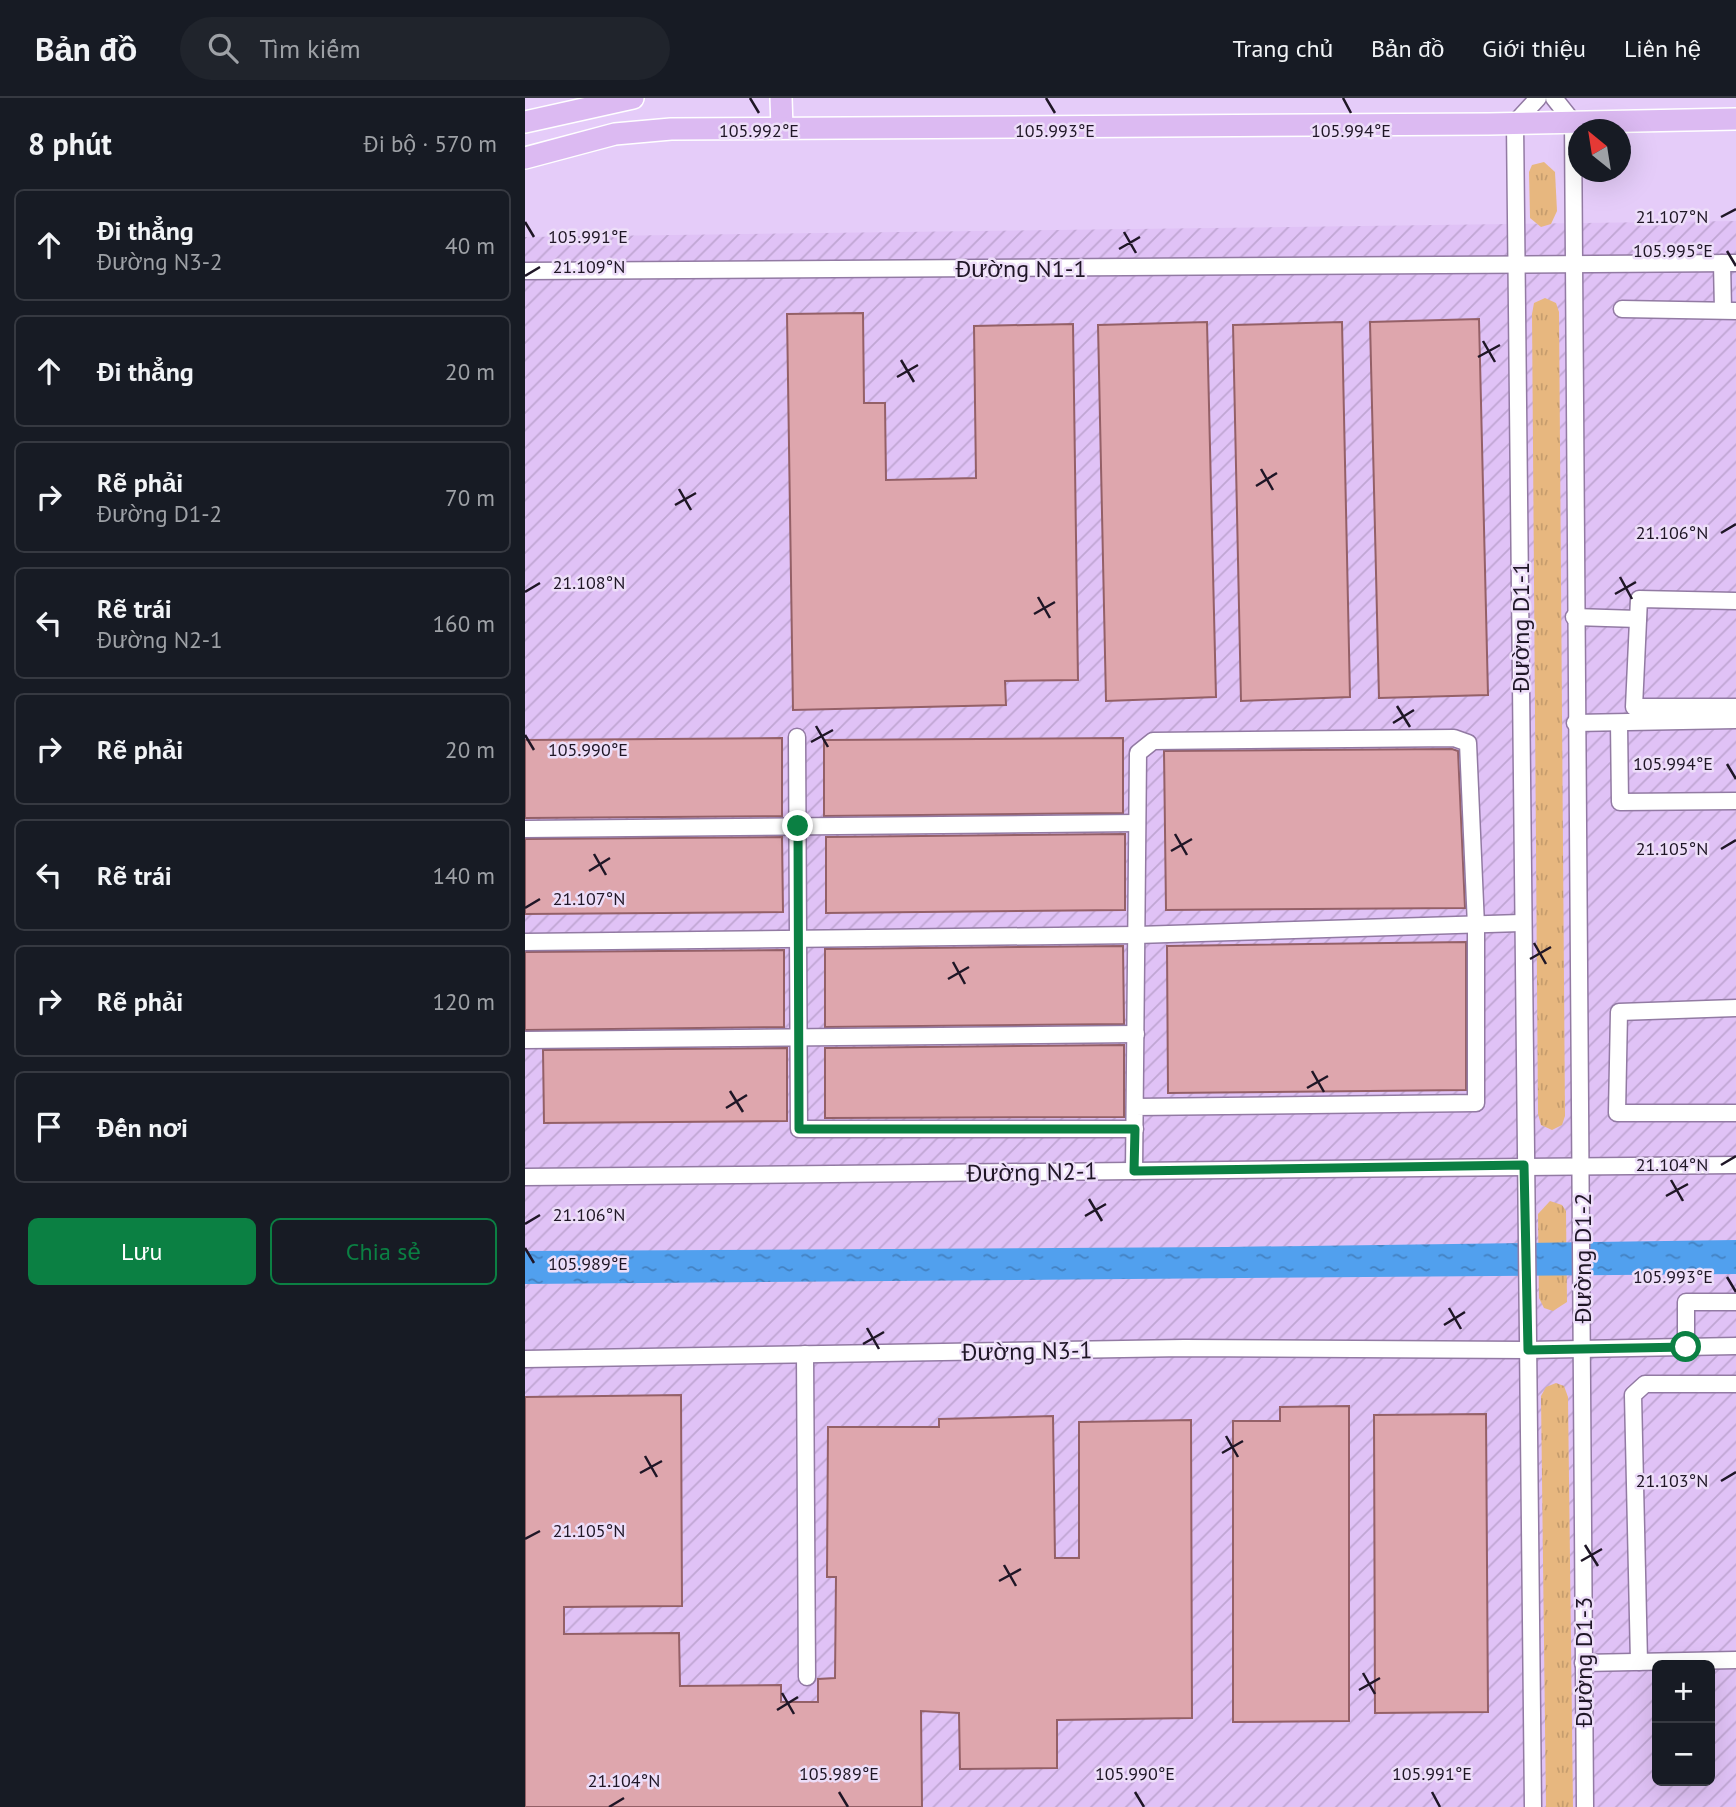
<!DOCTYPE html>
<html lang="vi">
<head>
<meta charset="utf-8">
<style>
  :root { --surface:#171b24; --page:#20242c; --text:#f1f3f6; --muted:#9ea1a6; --line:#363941; --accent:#0b8043 }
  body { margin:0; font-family:"PT Sans",sans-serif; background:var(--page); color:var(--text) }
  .controls { position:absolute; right:21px; bottom:21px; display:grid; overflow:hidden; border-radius:10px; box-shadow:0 7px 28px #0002 }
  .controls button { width:63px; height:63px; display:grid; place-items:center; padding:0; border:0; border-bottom:2px solid var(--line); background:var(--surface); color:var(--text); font:35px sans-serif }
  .compass { position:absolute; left:1043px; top:21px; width:63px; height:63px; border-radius:50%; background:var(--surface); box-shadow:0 7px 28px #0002; rotate:330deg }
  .stop { position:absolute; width:21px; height:21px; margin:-16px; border:5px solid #0b8043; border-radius:50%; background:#fff }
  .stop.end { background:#0b8043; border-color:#fff; box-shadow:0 2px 7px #0008 }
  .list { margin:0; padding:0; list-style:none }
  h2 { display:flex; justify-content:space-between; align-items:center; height:91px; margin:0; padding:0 28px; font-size:30px }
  h2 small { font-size:23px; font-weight:400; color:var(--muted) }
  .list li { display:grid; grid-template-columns:46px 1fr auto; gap:21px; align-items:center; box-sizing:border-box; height:112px; margin:0 14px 14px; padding:0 14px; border:2px solid var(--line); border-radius:10px }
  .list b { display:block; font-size:26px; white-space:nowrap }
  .list p { margin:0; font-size:23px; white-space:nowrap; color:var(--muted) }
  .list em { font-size:23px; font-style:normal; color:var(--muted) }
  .actions { display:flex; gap:14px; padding:21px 28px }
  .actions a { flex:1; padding:16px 0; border:2px solid var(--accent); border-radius:10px; text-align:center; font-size:24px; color:var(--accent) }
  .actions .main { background:var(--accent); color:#fff }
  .icon { flex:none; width:38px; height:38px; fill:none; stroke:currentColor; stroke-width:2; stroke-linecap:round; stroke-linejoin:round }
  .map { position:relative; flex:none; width:1211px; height:1709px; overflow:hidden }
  header { display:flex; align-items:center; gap:42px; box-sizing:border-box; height:98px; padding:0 35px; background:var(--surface); border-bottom:2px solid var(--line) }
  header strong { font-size:33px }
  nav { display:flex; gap:38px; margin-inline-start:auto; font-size:24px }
  .search { width:490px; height:63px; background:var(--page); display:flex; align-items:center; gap:18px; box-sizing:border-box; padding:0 24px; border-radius:38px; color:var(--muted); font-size:26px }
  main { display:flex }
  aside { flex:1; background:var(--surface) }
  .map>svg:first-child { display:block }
  .industrial { fill:url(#industrial-furrows); fill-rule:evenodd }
  .grass { fill:url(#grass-tufts) }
  .water { fill:url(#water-ripples) }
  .building { fill:#dea6ad; stroke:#946067; stroke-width:2 }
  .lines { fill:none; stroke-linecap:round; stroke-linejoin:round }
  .minor-casing { stroke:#927aa3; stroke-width:19 }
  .major-casing { stroke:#fff; stroke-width:24 }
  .minor { stroke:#fff; stroke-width:16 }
  .major { stroke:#dcbaf2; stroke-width:21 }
  .route { stroke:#0b8043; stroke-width:9 }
  .ticks { fill:none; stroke:#1f1626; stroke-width:2.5 }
  .labels { text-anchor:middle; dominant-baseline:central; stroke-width:5; stroke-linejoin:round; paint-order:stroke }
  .street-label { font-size:24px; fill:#1f1626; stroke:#eddef9 }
  .ticks-label { font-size:18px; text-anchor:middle; fill:#1f1626; stroke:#eddef9; stroke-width:5; stroke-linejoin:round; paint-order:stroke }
</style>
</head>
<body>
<header>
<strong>Bản đồ</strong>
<div class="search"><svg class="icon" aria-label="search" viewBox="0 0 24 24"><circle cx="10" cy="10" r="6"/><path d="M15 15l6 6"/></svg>Tìm kiếm</div>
<nav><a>Trang chủ</a><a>Bản đồ</a><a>Giới thiệu</a><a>Liên hệ</a></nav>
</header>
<main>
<aside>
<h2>8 phút<small>Đi bộ · 570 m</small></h2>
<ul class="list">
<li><svg class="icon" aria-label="ahead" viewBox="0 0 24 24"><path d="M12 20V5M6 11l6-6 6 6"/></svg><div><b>Đi thẳng</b><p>Đường N3-2</p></div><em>40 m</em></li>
<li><svg class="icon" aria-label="ahead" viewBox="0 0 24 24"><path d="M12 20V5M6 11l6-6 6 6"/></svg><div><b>Đi thẳng</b></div><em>20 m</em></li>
<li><svg class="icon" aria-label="right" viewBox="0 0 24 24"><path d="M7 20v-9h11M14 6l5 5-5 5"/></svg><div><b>Rẽ phải</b><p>Đường D1-2</p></div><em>70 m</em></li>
<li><svg class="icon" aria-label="left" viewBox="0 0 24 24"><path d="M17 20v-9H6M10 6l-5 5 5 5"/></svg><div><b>Rẽ trái</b><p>Đường N2-1</p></div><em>160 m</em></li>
<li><svg class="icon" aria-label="right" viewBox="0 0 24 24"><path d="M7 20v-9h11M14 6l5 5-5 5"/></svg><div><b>Rẽ phải</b></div><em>20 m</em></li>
<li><svg class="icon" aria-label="left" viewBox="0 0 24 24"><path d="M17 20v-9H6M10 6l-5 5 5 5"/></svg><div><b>Rẽ trái</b></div><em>140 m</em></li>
<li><svg class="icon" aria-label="right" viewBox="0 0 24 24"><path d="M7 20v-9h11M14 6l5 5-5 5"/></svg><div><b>Rẽ phải</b></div><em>120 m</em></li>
<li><svg class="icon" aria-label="arrive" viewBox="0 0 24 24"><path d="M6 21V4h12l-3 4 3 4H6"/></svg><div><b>Đến nơi</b></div></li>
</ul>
<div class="actions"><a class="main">Lưu</a><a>Chia sẻ</a></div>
</aside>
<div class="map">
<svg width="1211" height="1709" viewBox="0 0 1211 1709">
  <defs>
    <pattern id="industrial-furrows" width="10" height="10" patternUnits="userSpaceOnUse" patternTransform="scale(1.75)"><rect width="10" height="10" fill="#e0c2f6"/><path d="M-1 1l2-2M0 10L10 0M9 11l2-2" fill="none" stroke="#c0a6d3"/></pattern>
    <pattern id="grass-tufts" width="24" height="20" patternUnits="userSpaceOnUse" patternTransform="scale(1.75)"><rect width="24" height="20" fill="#e7b77f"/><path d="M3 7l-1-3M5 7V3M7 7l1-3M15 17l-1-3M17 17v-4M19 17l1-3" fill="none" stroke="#c69d6e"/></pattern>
    <pattern id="water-ripples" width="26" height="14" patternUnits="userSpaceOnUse" patternTransform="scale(1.75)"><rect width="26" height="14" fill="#51a0ee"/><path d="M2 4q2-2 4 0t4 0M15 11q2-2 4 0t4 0" fill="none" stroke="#4381c1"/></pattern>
  </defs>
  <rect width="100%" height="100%" fill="#e5ccf9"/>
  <path class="industrial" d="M1211 123V1709H0V139ZM1132 1567H1185V1683H1132Z"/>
  <g class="grass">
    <path d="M1019 64 1030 74 1032 113 1026 126 1016 129 1005 120 1004 74 1007 67Z"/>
    <path d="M1020 200 1031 205 1034 214 1040 1018 1037 1027 1027 1032 1016 1027 1013 1016 1007 216 1009 205Z"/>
    <path d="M1025 1103 1037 1107 1041 1113 1042 1204 1028 1213 1019 1210 1014 1200 1013 1116Z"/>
    <path d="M1031 1285 1039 1288 1043 1299 1048 1709H1021L1016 1298 1021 1289Z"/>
  </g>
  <path class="water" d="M1211 1142V1176L0 1186V1153L701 1149Z"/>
  <g class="building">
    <path d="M338 215 339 305H360L361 382 451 380 449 228 548 226 553 582 480 583 481 607 268 612 262 216Z"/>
    <path d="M954 221 963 597 854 600 845 224Z"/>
    <path d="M682 224 691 599 581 603 573 227Z"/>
    <path d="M817 224 825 599 716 603 708 227Z"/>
    <path d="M257 640V718L0 720V642Z"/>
    <path d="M598 640V715L299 718V642Z"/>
    <path d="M927 651 933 653 940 810 641 812 639 653Z"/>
    <path d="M600 736V812L301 815V739Z"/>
    <path d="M257 739 258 814 0 816V741Z"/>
    <path d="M941 844V992L643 995 642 848Z"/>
    <path d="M598 848 599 926 300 929V851Z"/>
    <path d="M259 852V929L0 932V854Z"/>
    <path d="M599 947V1019L300 1020V950Z"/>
    <path d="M262 950V1023L19 1025 18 952Z"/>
    <path d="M156 1297 157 1508 39 1509V1536L154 1535 155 1588 256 1587V1604H293V1581L310 1580 311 1479H302L303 1329H414V1321L528 1318 530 1460H554V1324L666 1322 667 1620 532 1622V1670L435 1671 434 1615 396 1613 397 1709H0V1299Z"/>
    <path d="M824 1308V1623L708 1624V1323H755V1309Z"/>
    <path d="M961 1316 963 1614 850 1615 849 1317Z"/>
  </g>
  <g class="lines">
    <g class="minor-casing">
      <g id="minor">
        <path d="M1029 0 1048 24 1060 1709"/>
        <path d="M1197 165 1198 212"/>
        <path d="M0 173 1211 165"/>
        <path d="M1097 211 1211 213"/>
        <path d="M1211 503 1114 501 1109 609H1211"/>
        <path d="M1049 519 1113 521"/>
        <path d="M1050 625 1211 622"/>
        <path d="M1094 625 1095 704 1211 703"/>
        <path d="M272 639 274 1031H610"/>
        <path d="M0 731 612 725"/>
        <path d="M0 844 612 837 996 825"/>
        <path d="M1211 910 1094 914 1092 1015H1211"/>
        <path d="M0 942 611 936"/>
        <path d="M609 1073 613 655 628 643 929 640 943 645 951 828V1005L610 1009"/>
        <path d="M0 1079 1211 1067"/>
        <path d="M1161 1249V1204H1211"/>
        <path d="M280 1256 282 1579"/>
        <path d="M0 1261 659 1250 1003 1252 1211 1248"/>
        <path d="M1114 1564 1108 1297 1120 1286H1211"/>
        <path d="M1058 1565 1211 1562"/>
        <path d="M1008 1709 990 25 1013 0"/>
      </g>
    </g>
    <g class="major-casing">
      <g id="major">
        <path d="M256 0 257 30"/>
        <path d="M0 24 108 0"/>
        <path d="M0 60 90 36 146 31 964 26 1211 21"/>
      </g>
    </g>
    <use href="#minor" class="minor"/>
    <use href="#major" class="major"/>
  </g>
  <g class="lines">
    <path class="route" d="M273 728 274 1031H610L609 1073 999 1067 1003 1252 1161 1249"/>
  </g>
  <path class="ticks" d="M225 0 234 15M521 0 530 15M818 0 826 15M1196 119 1211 111M0 124 9 139M599 134 611 155M594 151 615 139M1202 153 1211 168M0 178 15 169M958 243 970 264M953 259 975 247M376 262 389 284M372 279 393 267M736 371 748 392M731 388 752 375M154 391 166 412M150 407 171 395M1196 435 1211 426M1095 479 1107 501M0 494 15 485M1090 496 1111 484M513 499 525 520M509 516 530 504M872 608 885 629M868 625 889 612M291 628 303 649M0 637 9 652M286 644 308 632M1202 666 1211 681M650 736 662 757M1196 751 1211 742M646 753 667 741M69 756 81 777M64 773 85 760M0 810 15 801M1009 845 1021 866M1005 861 1026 849M428 864 440 886M423 881 444 869M787 973 799 994M782 990 803 978M205 993 218 1014M201 1010 222 997M1196 1067 1211 1058M1146 1082 1158 1103M1141 1098 1163 1086M564 1101 577 1123M560 1118 581 1106M0 1126 15 1117M0 1150 9 1165M1202 1179 1211 1194M924 1210 936 1231M919 1227 940 1214M342 1230 354 1251M338 1246 359 1234M701 1338 713 1359M697 1355 718 1343M120 1358 132 1379M115 1375 137 1363M1196 1383 1211 1374M0 1441 15 1433M1060 1447 1073 1468M1056 1463 1077 1451M479 1467 491 1488M474 1483 496 1471M838 1575 850 1596M834 1592 855 1580M257 1595 269 1616M252 1612 273 1599M314 1694 323 1709M610 1694 619 1709M907 1694 915 1709M84 1709 99 1700"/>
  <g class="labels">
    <g class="street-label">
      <text x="496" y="170">Đường N1-1</text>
      <text transform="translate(995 529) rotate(-90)">Đường D1-1</text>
      <text transform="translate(507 1074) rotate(-1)">Đường N2-1</text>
      <text transform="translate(1057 1160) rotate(-90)">Đường D1-2</text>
      <text transform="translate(502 1253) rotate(-1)">Đường N3-1</text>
      <text transform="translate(1058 1564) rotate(-90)">Đường D1-3</text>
    </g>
  </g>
  <g class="ticks-label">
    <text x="234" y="39">105.992°E</text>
    <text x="530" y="39">105.993°E</text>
    <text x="826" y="39">105.994°E</text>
    <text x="1147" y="125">21.107°N</text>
    <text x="63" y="145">105.991°E</text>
    <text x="1148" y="159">105.995°E</text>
    <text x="64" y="175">21.109°N</text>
    <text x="1147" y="441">21.106°N</text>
    <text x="64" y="491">21.108°N</text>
    <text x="63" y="658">105.990°E</text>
    <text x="1148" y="672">105.994°E</text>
    <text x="1147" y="757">21.105°N</text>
    <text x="64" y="807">21.107°N</text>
    <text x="1147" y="1073">21.104°N</text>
    <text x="64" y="1123">21.106°N</text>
    <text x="63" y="1172">105.989°E</text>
    <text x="1148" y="1185">105.993°E</text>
    <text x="1147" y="1389">21.103°N</text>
    <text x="64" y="1439">21.105°N</text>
    <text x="314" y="1682">105.989°E</text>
    <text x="610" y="1682">105.990°E</text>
    <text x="907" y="1682">105.991°E</text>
    <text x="99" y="1689">21.104°N</text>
  </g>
</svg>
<div class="controls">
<button>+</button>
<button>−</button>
</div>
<svg class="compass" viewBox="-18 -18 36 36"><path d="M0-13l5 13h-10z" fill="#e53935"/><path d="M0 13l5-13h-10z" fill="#9ea1a6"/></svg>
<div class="stop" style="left:1161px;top:1249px"></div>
<div class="stop end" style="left:273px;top:728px"></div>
</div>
</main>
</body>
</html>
